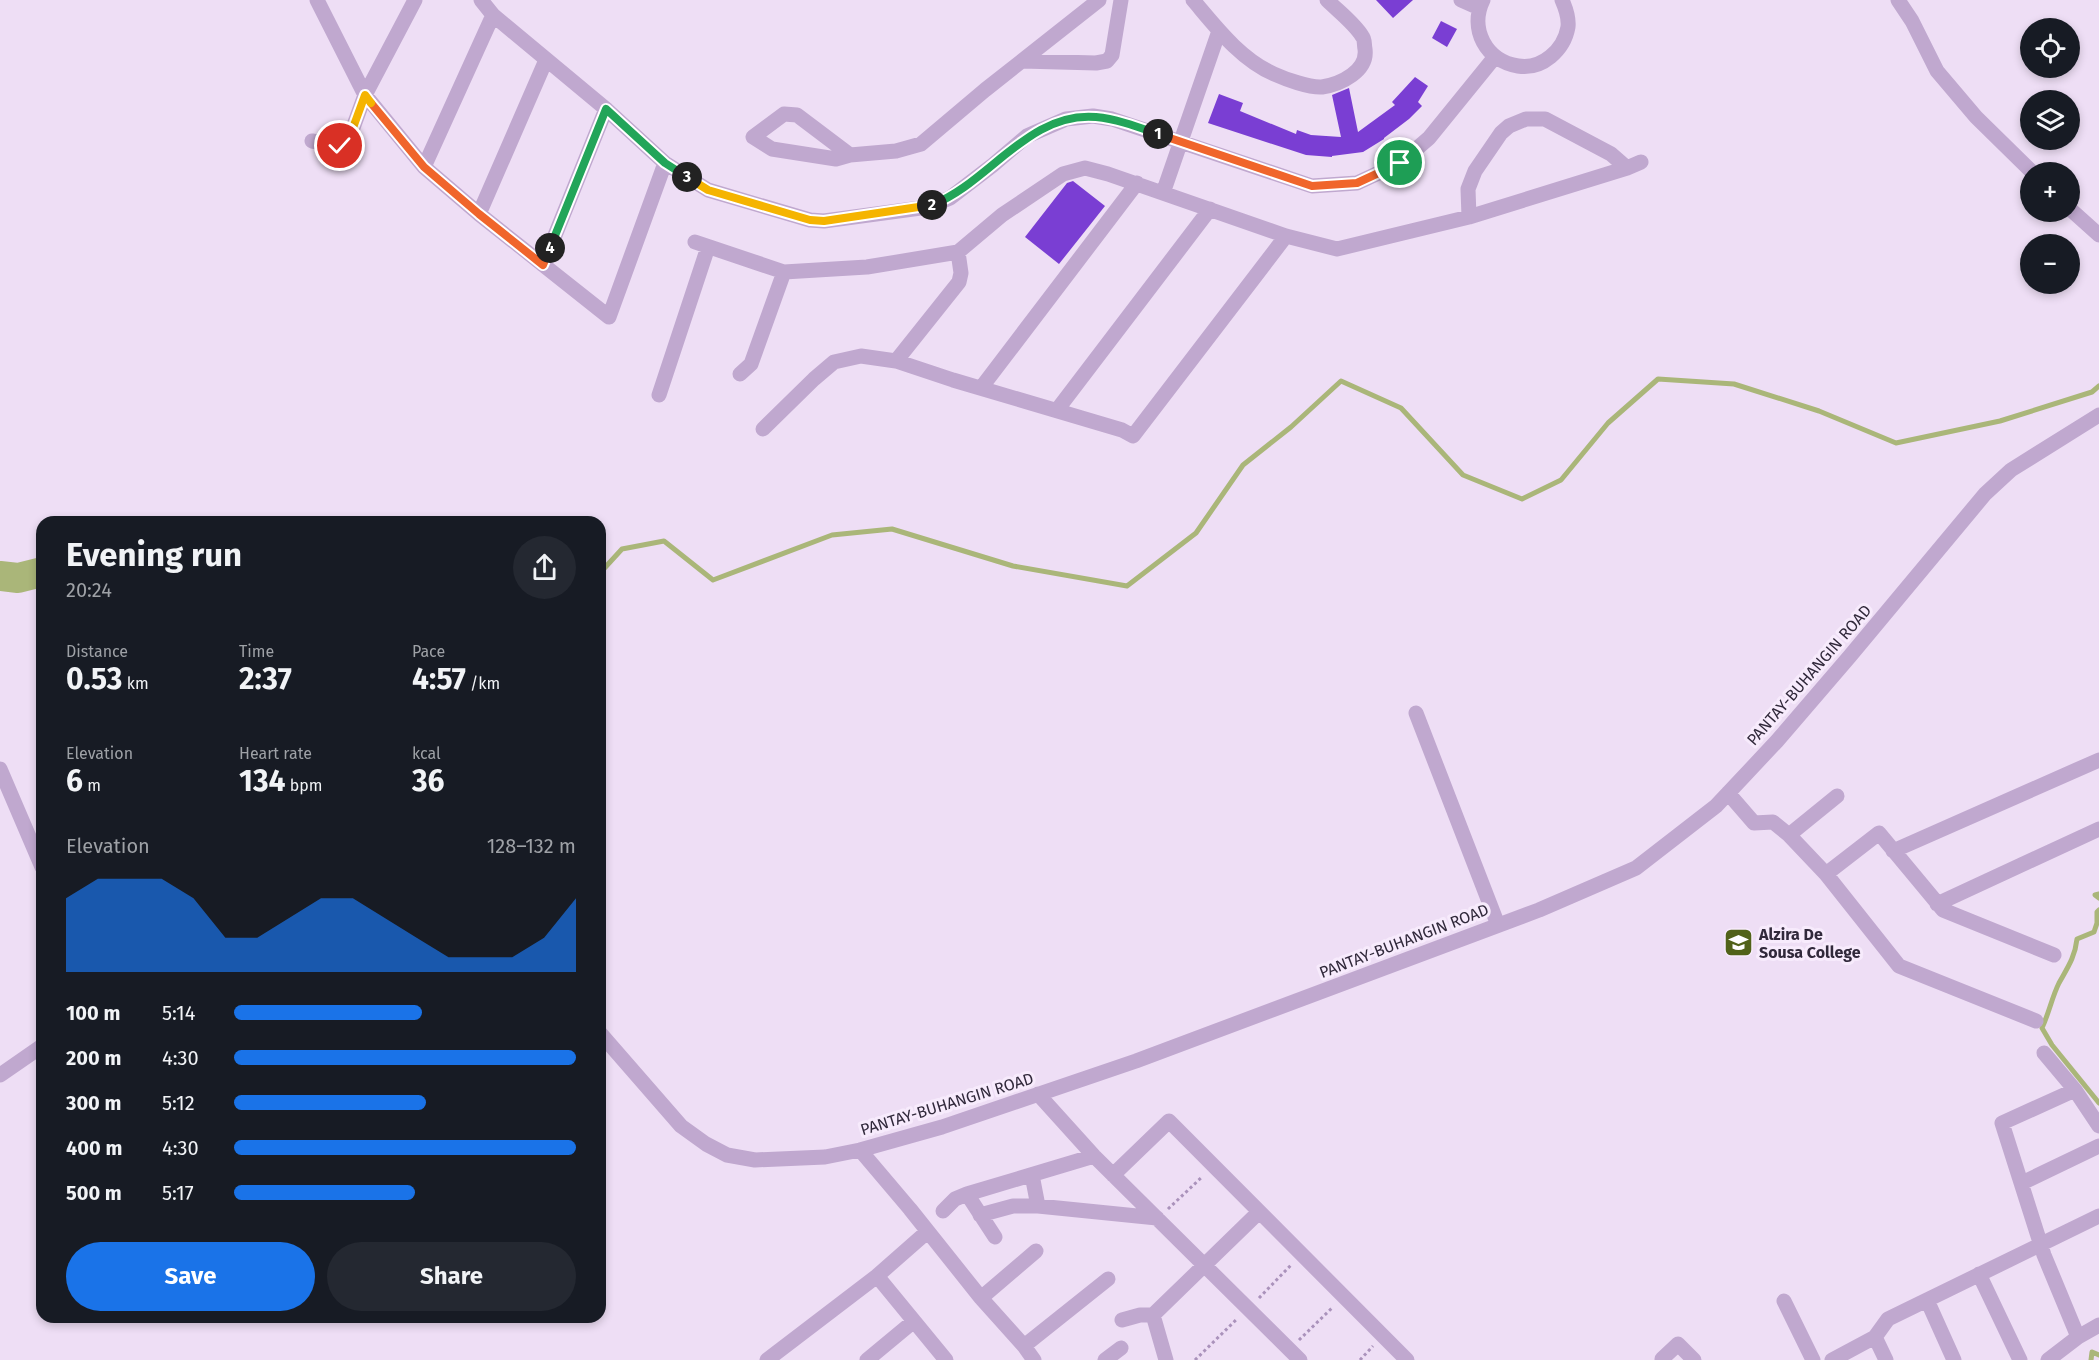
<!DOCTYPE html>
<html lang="en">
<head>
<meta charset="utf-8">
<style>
	body { margin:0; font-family:"Fira Sans",sans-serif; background:#242831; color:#f1f3f6; height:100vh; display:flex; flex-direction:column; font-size:22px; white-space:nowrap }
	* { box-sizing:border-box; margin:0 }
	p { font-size:20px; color:#9ea1a6 }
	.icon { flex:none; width:33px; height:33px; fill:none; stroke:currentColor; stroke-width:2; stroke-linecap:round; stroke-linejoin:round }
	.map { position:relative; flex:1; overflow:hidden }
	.panel { position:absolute; left:36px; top:516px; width:570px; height:807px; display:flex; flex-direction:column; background:#171b24; border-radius:18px; box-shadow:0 3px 9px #0003 }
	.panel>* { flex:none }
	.buttons { position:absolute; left:2020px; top:18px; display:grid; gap:12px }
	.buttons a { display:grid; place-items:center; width:60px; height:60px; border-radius:50%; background:#171b24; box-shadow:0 3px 9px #0003; font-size:30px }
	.pin { position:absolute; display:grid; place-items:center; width:51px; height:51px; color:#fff; margin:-26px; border:3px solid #fff; border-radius:50%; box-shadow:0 2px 6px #0007 }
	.km { position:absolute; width:30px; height:30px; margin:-15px; border-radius:50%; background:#222; color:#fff; font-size:16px; line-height:30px; text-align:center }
	.round { display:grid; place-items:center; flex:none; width:63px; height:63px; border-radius:32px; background:#242831 }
	.overview { display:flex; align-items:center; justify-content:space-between; height:102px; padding:0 30px }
	h1 { font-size:33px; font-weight:700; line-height:45px }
	.stats { display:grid; grid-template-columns:repeat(3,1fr); gap:9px; height:102px; padding:6px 30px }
	.stats div { display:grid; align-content:center }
	.stats b { font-size:30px; font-weight:700 }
	.stats small { font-size:16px; font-weight:400 }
	.stats p { font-size:16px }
	.chart { height:168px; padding:12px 30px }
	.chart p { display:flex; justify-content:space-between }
	.chart svg { width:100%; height:108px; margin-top:6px; fill:#1a73e8; opacity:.7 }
	.button { display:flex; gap:12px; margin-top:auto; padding:12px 30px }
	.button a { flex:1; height:69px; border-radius:36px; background:#1a73e8; color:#fff; font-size:24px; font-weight:700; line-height:69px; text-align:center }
	.button a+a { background:#242831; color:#f1f3f6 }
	ul { padding:0 30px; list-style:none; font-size:20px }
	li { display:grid; grid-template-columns:96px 72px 1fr; align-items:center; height:45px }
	li i { height:15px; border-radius:8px; background:#1a73e8 }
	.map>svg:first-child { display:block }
</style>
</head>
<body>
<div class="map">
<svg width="2099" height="1360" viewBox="0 0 2099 1360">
	<rect width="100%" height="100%" fill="#eedef5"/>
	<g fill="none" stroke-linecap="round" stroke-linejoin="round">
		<path stroke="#aab679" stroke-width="5" d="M600 573 622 549 664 541 713 580 832 535 892 529 1013 566 1127 586 1196 533 1243 465 1291 427 1341 381 1401 408 1463 475 1522 499 1561 480 1608 423 1658 379 1734 384 1819 411 1896 443 2000 421 2092 392 2099 386
			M2099 894 2095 895 2099 898
			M2099 910 2097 912V923L2094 932 2077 939C2075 957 2068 967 2059 983 2052 997 2049 1013 2042 1028L2052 1045 2099 1103
			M2091 1360 2092 1352 2099 1355"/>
		<path stroke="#aab679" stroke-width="30" d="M0 576 18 578 42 572"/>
	</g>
	<path fill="#7a3ed3" d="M1376 0H1413L1393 18Z
		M1441 21 1457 29 1447 47 1432 38Z
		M1415 77 1428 86 1418 102 1422 106 1409 119 1384 138V139L1363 152 1332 156V157L1306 155 1208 123 1219 94 1243 103 1240 111 1296 134 1297 130 1311 135 1341 137 1332 95 1349 88 1358 132 1395 105 1392 102Z
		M1073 181 1105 206 1059 264 1025 237 1067 183Z"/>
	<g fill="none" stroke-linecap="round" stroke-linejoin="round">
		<path stroke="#aa92bb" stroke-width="3" stroke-dasharray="3 3" stroke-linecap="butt" d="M1168 1209 1202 1177
			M1259 1298 1292 1264
			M1299 1340 1333 1307
			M1195 1360 1237 1319
			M1360 1360 1373 1346"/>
		<path stroke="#c0a8cf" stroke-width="15" d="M317 0 365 95 424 167 479 214 609 317 665 163
			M481 0 493 15 606 109 665 163 708 190 810 220 824 221 928 207 950 198 993 165 1027 136 1066 119 1093 116 1112 119 1312 186 1357 183 1400 163 1429 138 1494 58
			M1193 0C1216 27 1240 59 1274 74 1285 79 1310 88 1322 87 1341 84 1368 71 1365 49 1364 44 1365 39 1362 36 1354 23 1338 11 1327 0
			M1461 0 1479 8
			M1483 0C1469 29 1486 61 1518 66 1542 70 1564 50 1568 27 1569 18 1566 9 1562 0
			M1898 0 1912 21 1937 71 1976 117 2032 172
			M1022 61 1096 63 1107 61 1112 55 1121 0
			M312 141 340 146 350 136 365 95 415 0
			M850 155 797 115 784 114 753 137 772 149 836 159 850 155 896 151 921 144 985 90 1099 0
			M424 167 493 15
			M1163 193 1219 31
			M2070 209 2099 235
			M479 214 546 60
			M1469 217 1468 189 1475 171 1501 133 1509 126 1526 119H1545L1611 154 1627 168
			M695 242 784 272 867 267 958 252 1002 215 1063 174 1085 168 1108 174 1286 236 1337 249 1469 217 1627 168 1641 162
			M543 265 606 109
			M896 361 959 282 961 273 958 252
			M740 374 751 364 784 272
			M981 388 1137 183
			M659 395 708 247
			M1057 410 1210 209
			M763 429 814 379 834 362 861 356 896 361 953 380 1122 430 1133 436 1286 236
			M1416 713 1498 925
			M0 769 42 867
			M1728 793 1754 823 1773 822 1789 835 1826 874 1899 966 2036 1021
			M1789 835 1837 796
			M1893 851 2099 760
			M1826 874 1879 833 1943 910 2054 955
			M1937 904 2099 829
			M600 1033 681 1126 706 1144 727 1155 755 1160 825 1157 860 1150 942 1127 1136 1061 1539 910 1636 868 1716 806 1777 741 1850 656 1985 494 2011 470 2099 415
			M2044 1053 2075 1090 2099 1126
			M0 1075 42 1046
			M2075 1090 2002 1123 2044 1255 2078 1337
			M1038 1094 1094 1156 1300 1360
			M860 1150 910 1209 981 1298
			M1032 1175 1038 1206
			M1113 1175 1169 1121 1407 1360
			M2022 1183 2099 1146
			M967 1194 995 1237
			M943 1211 955 1199 967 1194 1094 1156
			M980 1215 1013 1206H1038L1157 1218
			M1036 1251 981 1298 1024 1346 1108 1279
			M1979 1274 2020 1360
			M877 1276 927 1232
			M1927 1300 1954 1360
			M1784 1301 1813 1360
			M1153 1315 1166 1360
			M1122 1320 1140 1315H1153L1259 1212
			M1875 1337 1886 1360
			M1024 1346 1034 1360
			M1662 1359 1678 1344 1694 1360
			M767 1360 877 1276 946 1360
			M867 1360 914 1321
			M1105 1360 1121 1348
			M1832 1360 1875 1337 1888 1319 2099 1216
			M2048 1360 2078 1337 2099 1325"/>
	</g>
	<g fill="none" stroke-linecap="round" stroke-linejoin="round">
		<defs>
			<path id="split-1" d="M1158 134 1312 186 1357 183 1400 163"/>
			<path id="split-2" d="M932 205C989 183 1029 111 1096 117 1117 119 1138 127 1158 134"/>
			<path id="split-3" d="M687 177 708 190 810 220 824 221 932 205"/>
			<path id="split-4" d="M550 248 606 109 665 163 687 177"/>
			<path id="split-5" d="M371 103 424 167 479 214 543 265 550 248"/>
			<path id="split-6" d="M340 146 350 136 365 95 371 103"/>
		</defs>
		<use href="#split-1" stroke="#fff" stroke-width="12"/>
		<use href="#split-2" stroke="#fff" stroke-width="12"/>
		<use href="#split-3" stroke="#fff" stroke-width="12"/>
		<use href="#split-4" stroke="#fff" stroke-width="12"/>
		<use href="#split-5" stroke="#fff" stroke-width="12"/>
		<use href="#split-6" stroke="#fff" stroke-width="12"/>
		<use href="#split-1" stroke="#f0652b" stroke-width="8"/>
		<use href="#split-2" stroke="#22a559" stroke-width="8"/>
		<use href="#split-3" stroke="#f5b400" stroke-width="8"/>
		<use href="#split-4" stroke="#22a559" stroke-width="8"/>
		<use href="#split-5" stroke="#f0652b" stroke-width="8"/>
		<use href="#split-6" stroke="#f5b400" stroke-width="8"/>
	</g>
	<defs>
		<symbol id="university-square" viewBox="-11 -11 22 22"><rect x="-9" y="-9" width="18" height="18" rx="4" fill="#516219" stroke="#f7ebfc"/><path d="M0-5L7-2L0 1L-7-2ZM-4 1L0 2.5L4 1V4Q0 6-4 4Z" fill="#fff"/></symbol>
	</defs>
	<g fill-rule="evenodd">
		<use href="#university-square" x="1722" y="926" width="33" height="33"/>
	</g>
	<g text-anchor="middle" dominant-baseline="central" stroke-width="6" stroke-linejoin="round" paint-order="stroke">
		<g font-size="16" fill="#31293b" stroke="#f7ebfc">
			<text transform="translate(1809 675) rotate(-49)">PANTAY-BUHANGIN ROAD</text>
			<text transform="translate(1404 941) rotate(-21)">PANTAY-BUHANGIN ROAD</text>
			<text transform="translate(947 1104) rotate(-17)">PANTAY-BUHANGIN ROAD</text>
		</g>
		<g font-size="16" font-weight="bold" fill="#31293b" stroke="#f7ebfc" text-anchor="start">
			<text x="1759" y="934">Alzira De<tspan x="1759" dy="18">Sousa College</tspan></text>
		</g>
	</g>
</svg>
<div class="buttons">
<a><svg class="icon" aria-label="locate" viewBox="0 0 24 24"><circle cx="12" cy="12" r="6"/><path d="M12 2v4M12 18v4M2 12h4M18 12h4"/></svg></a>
<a><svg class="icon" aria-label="layers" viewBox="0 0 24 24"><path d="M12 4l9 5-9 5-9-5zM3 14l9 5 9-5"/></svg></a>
<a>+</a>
<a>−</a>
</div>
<div class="pin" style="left:1400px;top:163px;background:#1e9e55"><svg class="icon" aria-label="arrive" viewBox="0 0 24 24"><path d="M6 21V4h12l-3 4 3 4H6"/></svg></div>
<div class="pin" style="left:340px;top:146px;background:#d93025"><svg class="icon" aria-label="check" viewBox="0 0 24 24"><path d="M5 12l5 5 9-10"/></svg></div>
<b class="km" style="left:1158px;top:134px">1</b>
<b class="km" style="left:932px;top:205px">2</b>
<b class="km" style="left:687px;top:177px">3</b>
<b class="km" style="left:550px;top:248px">4</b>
<section class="panel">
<div class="overview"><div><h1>Evening run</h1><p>20:24</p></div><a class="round"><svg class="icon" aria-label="share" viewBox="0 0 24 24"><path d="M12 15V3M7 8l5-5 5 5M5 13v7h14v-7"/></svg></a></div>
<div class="stats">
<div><p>Distance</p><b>0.53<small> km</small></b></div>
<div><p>Time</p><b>2:37</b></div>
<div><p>Pace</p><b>4:57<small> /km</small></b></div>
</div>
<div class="stats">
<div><p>Elevation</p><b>6<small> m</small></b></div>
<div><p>Heart rate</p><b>134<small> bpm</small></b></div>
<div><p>kcal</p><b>36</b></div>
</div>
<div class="chart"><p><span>Elevation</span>128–132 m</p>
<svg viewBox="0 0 160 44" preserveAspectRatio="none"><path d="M0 44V14L10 6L20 6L30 6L40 14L50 30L60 30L70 22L80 14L90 14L100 22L110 30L120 38L130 38L140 38L150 30L160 14V44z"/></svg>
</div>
<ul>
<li><b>100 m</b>5:14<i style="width:55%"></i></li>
<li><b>200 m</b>4:30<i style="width:100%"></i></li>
<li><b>300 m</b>5:12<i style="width:56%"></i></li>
<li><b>400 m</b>4:30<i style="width:100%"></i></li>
<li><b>500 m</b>5:17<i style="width:53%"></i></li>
</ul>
<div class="button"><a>Save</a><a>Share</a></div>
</section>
</div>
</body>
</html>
